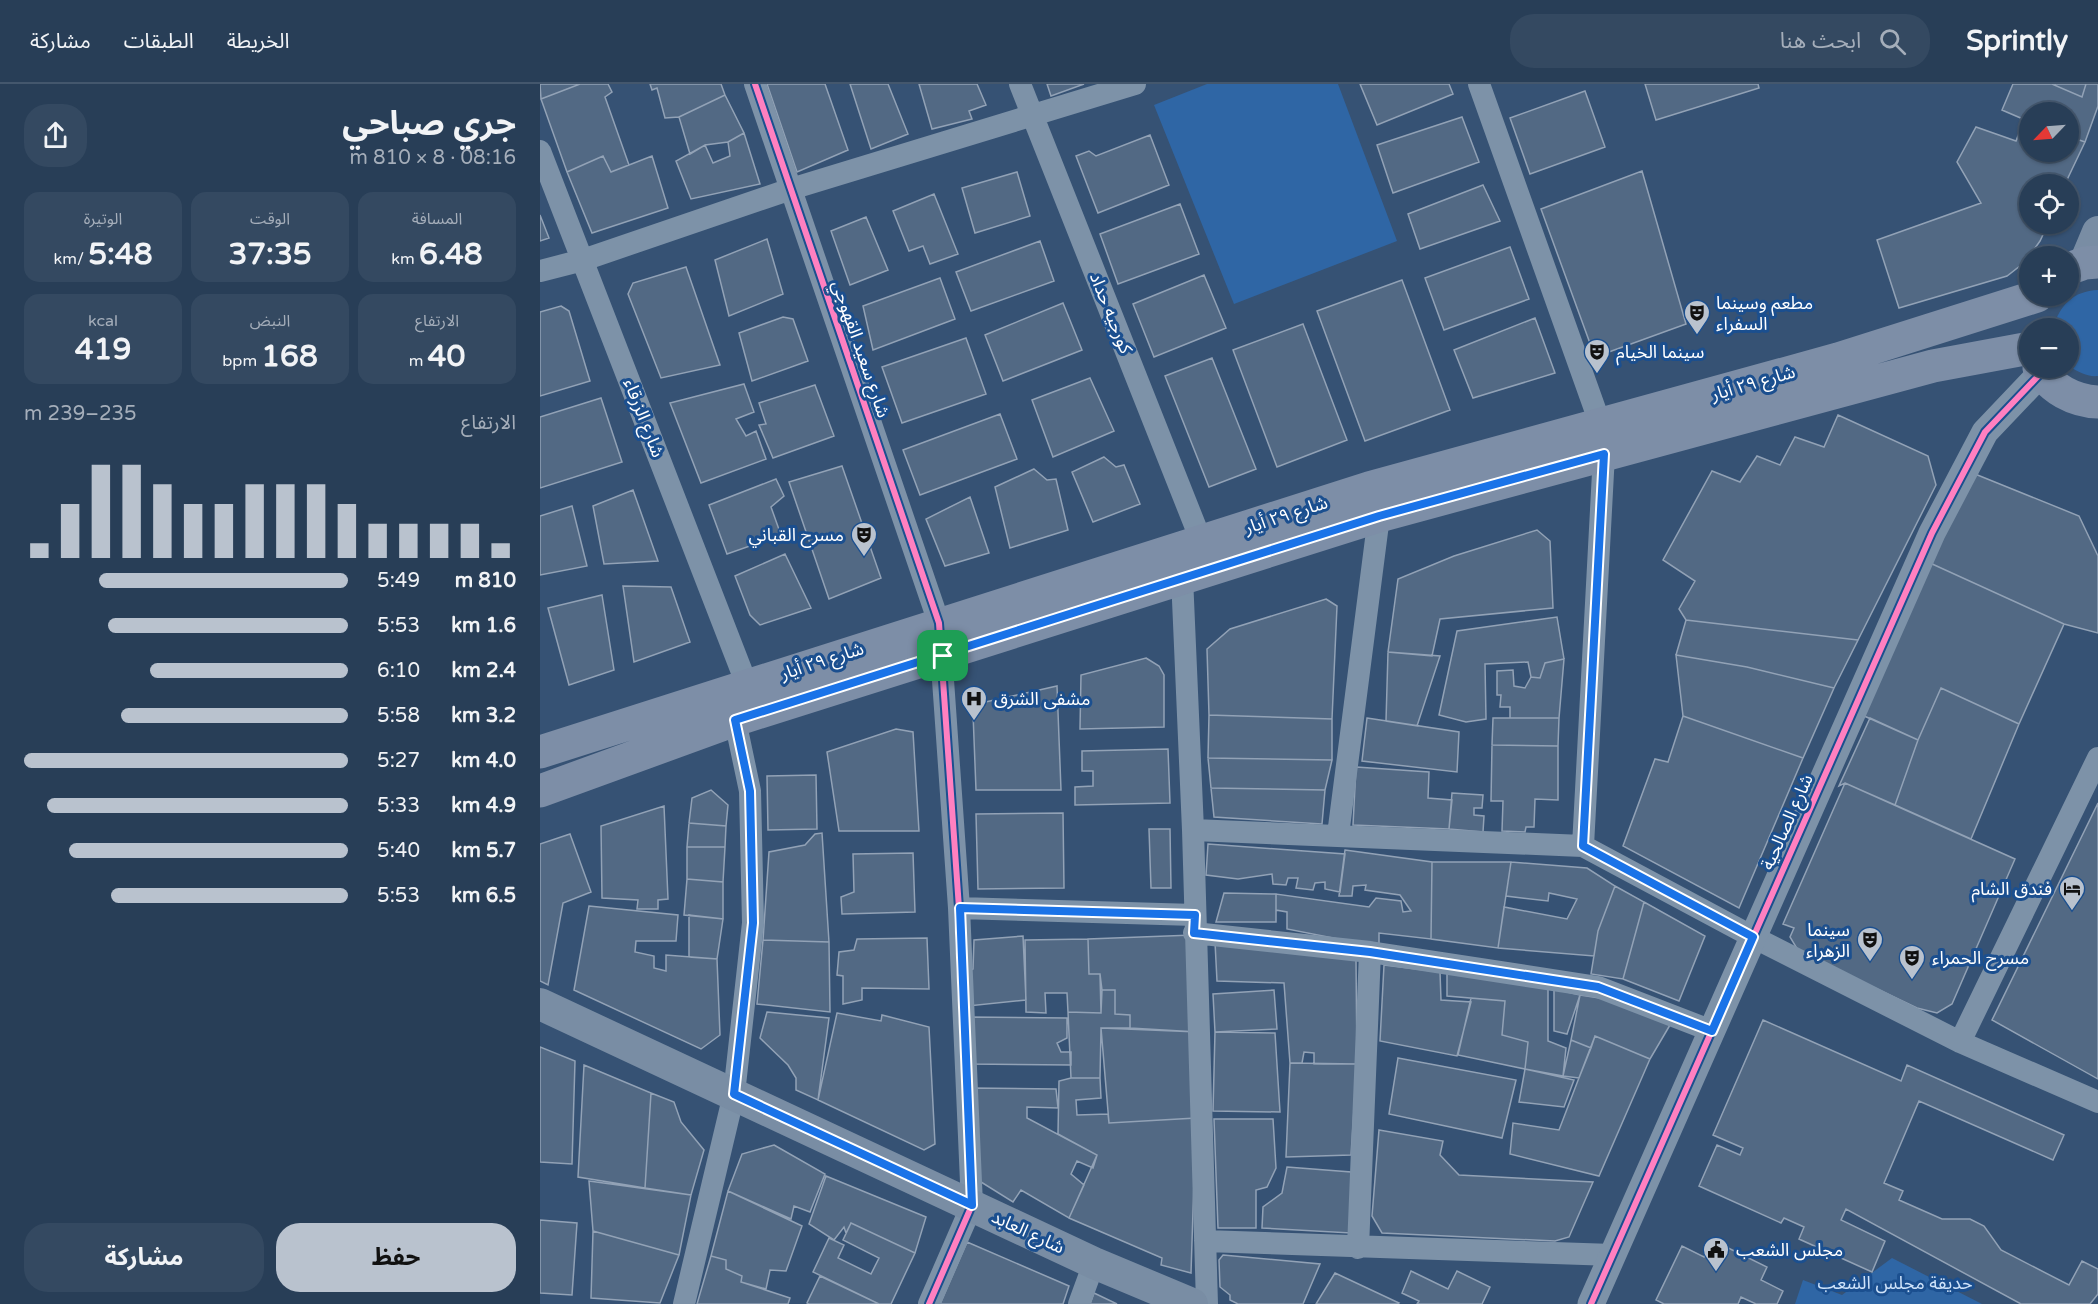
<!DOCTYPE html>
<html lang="ar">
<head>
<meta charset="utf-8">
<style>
	body { margin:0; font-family:"Varela Round","Noto Sans Arabic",sans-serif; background:#344961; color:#f1f3f6; direction:rtl; height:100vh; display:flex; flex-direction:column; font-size:22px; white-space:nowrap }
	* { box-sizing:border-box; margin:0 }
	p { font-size:20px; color:#a5aeba }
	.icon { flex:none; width:33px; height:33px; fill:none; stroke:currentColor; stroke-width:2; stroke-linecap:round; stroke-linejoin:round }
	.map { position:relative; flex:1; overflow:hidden; direction:ltr }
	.panel { display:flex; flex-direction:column; background:#283e57; width:540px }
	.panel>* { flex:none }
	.needle { width:39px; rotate:245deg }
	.controls { position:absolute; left:1479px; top:18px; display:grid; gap:12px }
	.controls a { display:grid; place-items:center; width:60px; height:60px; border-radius:50%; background:#283e57; box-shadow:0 2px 4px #0004,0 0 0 2px #44576d; font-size:30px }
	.pin { position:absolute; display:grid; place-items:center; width:51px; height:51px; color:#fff; margin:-26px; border-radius:12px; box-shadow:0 3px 9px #0006 }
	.round { display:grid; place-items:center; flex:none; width:63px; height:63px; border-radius:24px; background:#344961 }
	.head { display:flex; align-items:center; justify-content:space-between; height:102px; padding:0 24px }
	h1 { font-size:33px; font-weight:700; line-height:45px }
	.stats { display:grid; grid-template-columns:repeat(3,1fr); gap:9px; height:102px; padding:6px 24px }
	.stats div { display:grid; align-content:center; border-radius:15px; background:#344961; text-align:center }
	.stats b { font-size:30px; font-weight:700 }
	.stats small { font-size:16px; font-weight:400 }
	.stats p { font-size:16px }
	.chart { height:168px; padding:12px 24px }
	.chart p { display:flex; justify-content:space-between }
	.chart svg { width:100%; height:108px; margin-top:6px; stroke:#b9c2ce; stroke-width:6 }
	.primary-button { display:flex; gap:12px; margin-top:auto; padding:12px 24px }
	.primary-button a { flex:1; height:69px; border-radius:24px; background:#b9c2ce; color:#111; font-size:24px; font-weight:700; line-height:69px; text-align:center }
	.primary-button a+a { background:#344961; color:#f1f3f6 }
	ul { padding:0 24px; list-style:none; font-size:20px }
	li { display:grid; grid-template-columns:96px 72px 1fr; align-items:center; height:45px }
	li i { height:15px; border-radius:8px; background:#b9c2ce }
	header { display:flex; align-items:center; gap:36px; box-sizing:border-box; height:84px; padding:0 30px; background:#283e57; border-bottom:2px solid #44576d }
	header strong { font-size:28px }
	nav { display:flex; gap:33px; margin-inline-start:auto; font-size:21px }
	.search { width:420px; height:54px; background:#344961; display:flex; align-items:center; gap:15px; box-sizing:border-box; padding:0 21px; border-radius:24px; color:#a5aeba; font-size:22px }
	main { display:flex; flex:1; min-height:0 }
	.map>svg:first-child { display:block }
</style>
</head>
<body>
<header>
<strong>Sprintly</strong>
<div class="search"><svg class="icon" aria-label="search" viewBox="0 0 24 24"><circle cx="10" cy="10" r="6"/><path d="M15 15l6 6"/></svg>ابحث هنا</div>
<nav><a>الخريطة</a><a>الطبقات</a><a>مشاركة</a></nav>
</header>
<main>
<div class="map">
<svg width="1558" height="1220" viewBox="0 0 1558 1220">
	<rect width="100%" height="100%" fill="#365274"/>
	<path fill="#2f66a5" d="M667 0H798L857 157 694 220 614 21Z
		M1558 206V292C1547 293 1538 288 1529 282L1528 244H1513C1520 221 1533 207 1558 206Z
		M1352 1174 1442 1220H1255L1263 1196 1302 1211Z"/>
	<path fill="#526984" stroke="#92a2b6" stroke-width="1.5" d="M0 0H40L1 15Z
		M40 0H68L72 8 65 13 89 81 71 88 63 72 27 88 1 15Z
		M110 0H181L185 11 139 33 125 34 117 4 112 6Z
		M227 0H285L308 66 257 88Z
		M310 0H348L368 50 331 65Z
		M379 0H437L446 21 429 27 432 35 392 45Z
		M507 0H544L511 12Z
		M820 0H909L913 10 837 41Z
		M1105 0H1218L1219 4 1116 36Z
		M1473 0H1558V22L1545 58 1528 52V28H1490V38L1462 26Z
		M1512 0H1546L1542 13Z
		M1045 7 1065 63 990 90 970 34Z
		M185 11 204 49 188 58 165 61 150 70 139 33Z
		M922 33 939 78 853 109 837 61Z
		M1484 36 1490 38V68H1528V52L1545 58 1525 100H1490V140H1508L1500 157 1485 178 1467 192 1359 224 1337 156 1441 119 1417 78 1436 43 1476 57Z
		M204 49 220 100 151 115 136 77 165 61 173 79 190 72 188 58Z
		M610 51 629 101 558 129 536 72 549 67 556 72Z
		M63 72 71 88 112 72 128 124 52 149 27 88Z
		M1102 87 1146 240 1055 273 1001 125Z
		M477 88 490 132 435 149 422 104Z
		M943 101 960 137 880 165 868 130Z
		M394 110 418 170 390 180 383 162 369 167 353 127Z
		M640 120 659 170 578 200 560 150Z
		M0 131 9 154 0 157Z
		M326 133 348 186 310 201 291 147Z
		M227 155 243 210 189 232 175 176Z
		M500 157 514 197 431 227 416 188Z
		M970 163 989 215 904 246 885 194Z
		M146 183 180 281 121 294 88 210 93 199Z
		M664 191 686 244 614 273 593 220Z
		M400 194 415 235 333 266 323 222Z
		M862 196 910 326 825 357 777 227Z
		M523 219 542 266 463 297 445 251Z
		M21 222 29 227 50 297 0 312V228Z
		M243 233 253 235 268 277 212 297 199 249Z
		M995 234 1015 289 933 314 914 266Z
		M763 240 807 356 737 383 693 266Z
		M426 254 446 310 362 339 342 283Z
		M672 274 716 385 669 403 625 292Z
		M550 294 574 347 513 373 492 316Z
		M204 300 214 328 196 335 206 352 216 347 226 375 161 399 130 319Z
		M275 301 294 352 233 374 219 341 226 340 219 319Z
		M61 314 82 378 0 404V333Z
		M460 330 477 375 380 411 363 366Z
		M1298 331 1388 372 1396 401 1318 556 1146 536 1139 525 1155 497 1123 476 1172 387 1200 398 1217 372 1240 381 1255 353 1284 363Z
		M564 373 576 383 584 381 600 420 553 438 532 388Z
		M302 382 341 494 289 515 249 398Z
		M494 385 507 396 516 395 528 446 470 464 455 403Z
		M1435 390 1539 432 1558 472V549L1524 540 1390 479Z
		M236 395 244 412 231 423 241 451 187 470 169 421Z
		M93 406 118 477 64 480 53 422Z
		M430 413 449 469 405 482 386 435Z
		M32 422 47 482 0 491V432Z
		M997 446 1010 457 1013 524 900 535 892 572 848 568 858 495 914 472Z
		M245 470 271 524 220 541 210 531 195 492Z
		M1390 479 1524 540 1479 640 1401 604 1378 656 1322 631Z
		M83 502 131 503 150 558 94 578Z
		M62 511 74 586 29 601 8 524Z
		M786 515 797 522 792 635 669 631 667 565 690 545Z
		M1017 533 1024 575 1005 579 1000 594 991 593 988 578 945 580 946 635 926 638 899 631 917 547Z
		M1146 536 1318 556 1294 604 1207 583 1136 571Z
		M848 568 900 572 877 642 846 637Z
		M1136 571 1207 583 1294 604 1263 674 1143 632Z
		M606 574 619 582 624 591V643L540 645 541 591Z
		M1024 575 1019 634H970V623H960L961 611H957V587L973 586 974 602 985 604 991 593 1000 594 1005 579Z
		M517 602 521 706H436L433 629 441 619Z
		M1401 604 1479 640 1431 755 1355 721 1378 656Z
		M669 631 792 635V676L668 674Z
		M1143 632 1263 674 1199 824 1083 762 1115 675 1128 678Z
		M827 634 919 648 917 688 822 677Z
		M953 634H1019L1018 662 952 661Z
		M1330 634 1378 656 1355 721 1305 699 1299 702Z
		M356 645 373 648 379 747H299L287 668Z
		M952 661 1018 662V716L995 715 994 743H986L985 748 962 747 963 717H951Z
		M628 665 630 719 535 721V703L553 702V687H542V667Z
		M668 674 792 676 785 706 671 704Z
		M816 683 889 688 888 714 912 716 909 745 813 741Z
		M276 691 277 745 228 746 227 692Z
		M1305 699 1475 775 1412 920 1397 929 1377 924 1259 868 1250 853 1254 844 1243 840Z
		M671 704 785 706 782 740 674 733Z
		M171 706 188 721 186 742 149 739 152 714Z
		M912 709 943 711 942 724H934V731L944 732 943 748 909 745Z
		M1558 719V995L1452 936Z
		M124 722 128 815 118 816V825H97L98 816 62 814 61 742Z
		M523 729 524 804 438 805 436 730Z
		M149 739 186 742 185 763H147Z
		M609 745H630L631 804H611Z
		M282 749 289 858 223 856 229 768 265 761 275 750Z
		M30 750 51 808 23 819 8 901 0 897V760Z
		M668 760 805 770 800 808 785 805V798L775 799 773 806 756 804 758 794H748L746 801 733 800 732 790 698 795 666 791Z
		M147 763H185L183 798 147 795Z
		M805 766 892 778 891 855 839 849V863L747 845V828L736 826V810L829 823 836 814 861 817 863 828 871 827 860 811 825 806 826 801 813 802 812 812H799Z
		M373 769 375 828 302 830 301 813 314 808 313 770Z
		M892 778H971L958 864 891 855Z
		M971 778 1047 784 1075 802 1058 847 1054 872 958 864 964 823 1027 835 1037 815 1009 809 1008 817 966 812Z
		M147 795 183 798V835L144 831Z
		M1075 802 1104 818 1083 895 1051 890 1058 847Z
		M684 809 736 810V838H676Z
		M1104 818 1165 852 1139 917 1083 895Z
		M49 822 138 831 136 857H96L95 868 114 872V884L126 887V871L177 875 180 951 161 965 34 906Z
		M149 831 183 835 177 875 149 873Z
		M653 851 658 948 590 944V931L575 930V906H562L560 890H549L548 855Z
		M483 852 486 916 428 922 426 888 433 885 434 856Z
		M387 854 389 905 322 904V916L303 920V892L297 891 299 868 314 866 317 855Z
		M548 855 549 890H560L561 929 528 928 527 909H505L506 929 486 928 485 856Z
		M223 856 289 858 290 928 217 920Z
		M675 858 816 876 817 980H774V969L764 968 762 979H750L744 899 677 897Z
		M844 881 900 888 901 916 931 918 917 972 840 957Z
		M907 887 1008 904V957L1026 964 1023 992 985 985 988 958 962 951 965 917 907 912Z
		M1014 905 1040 911 1027 950 1014 947Z
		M562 906H575V930L590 931V944H561L560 994H531L528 928 561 929Z
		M734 906 737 945 675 948 673 910Z
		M1040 911 1066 915 1130 941 1110 975 1055 952 1051 964 1031 956Z
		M931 914 965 917 962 951 988 958 985 985 918 971Z
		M227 928 289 934 278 1016 256 1006V994L248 981 220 954Z
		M297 929 341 937 342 931 389 943 395 1060 384 1066 278 1016Z
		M429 933 527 934V954L517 959 521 968H531V981L429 980Z
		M1223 936 1361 997 1367 981 1524 1051 1513 1076 1379 1017 1344 1099 1363 1107 1359 1116 1402 1135H1430L1444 1142 1461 1166 1529 1201 1542 1177 1558 1185V1210L1550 1220H1481L1306 1125 1301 1136 1345 1157 1332 1188 1259 1155 1264 1143 1244 1134 1241 1139 1159 1102 1177 1061 1200 1071 1203 1064 1173 1051Z
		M561 944 658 948 656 1034 569 1039Z
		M675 948 735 949 740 1028 673 1027Z
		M1055 952 1110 975 1059 1092 970 1070 973 1039 1019 1046Z
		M1031 956 1051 964 1039 994 1023 992Z
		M0 963 35 977 32 1080 0 1078Z
		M858 974 976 996 962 1054 849 1030Z
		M750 979 817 980 811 1071 746 1073Z
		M44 981 111 1009 105 1104 38 1093Z
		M985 985 1034 996 1024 1023 979 1018Z
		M531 994H560L561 1014 536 1016 537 1031 568 1030 569 1039 656 1034 651 1189 621 1181 622 1174 529 1134 557 1071 518 1050 519 997Z
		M431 1004 516 1005 518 1024 487 1023V1034L557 1071 553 1084 537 1077 531 1090 544 1101 529 1134 481 1106 473 1118 433 1093Z
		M111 1009 134 1018 141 1038 164 1066 151 1111 105 1104Z
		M674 1035H733L736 1084 727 1103 716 1106V1144H678Z
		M839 1046 903 1057 900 1071 919 1091 1053 1098 1029 1153 1015 1157 842 1149 832 1132Z
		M234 1061 285 1090 270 1128 254 1122 251 1135 188 1107 202 1070Z
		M747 1083 811 1088V1149L722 1144 723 1123 742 1109Z
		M286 1092 386 1133 375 1169 311 1139 306 1149 304 1143 294 1156 269 1140Z
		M49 1097 151 1111 139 1171 53 1147Z
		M188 1107 262 1142 246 1187 230 1186 226 1205 201 1198 202 1192 186 1185V1176L171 1172Z
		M0 1136 37 1139 32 1211 0 1209Z
		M311 1139 375 1169 351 1220H339L273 1188 289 1154 304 1161 298 1174 331 1190 339 1174 303 1156Z
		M53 1147 139 1171 120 1219 51 1214Z
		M1172 1156 1227 1183 1221 1196 1243 1207 1237 1220H1216L1201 1213 1198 1220H1124L1116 1216 1142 1162 1164 1173Z
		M427 1158 529 1202 523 1220H400Z
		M683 1171 780 1180 763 1220H698L690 1216V1211L680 1203 679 1176Z
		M171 1172 186 1176V1185L202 1192 201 1198 250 1214 248 1220H157Z
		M871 1187 908 1205 917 1187 950 1203 942 1220H877L879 1217 862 1209Z
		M795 1189 859 1219 858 1220H776Z
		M280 1192 339 1220H269L267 1219Z
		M554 1209 577 1220H550Z"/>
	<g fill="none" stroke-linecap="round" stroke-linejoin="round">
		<path stroke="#7d92a8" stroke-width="22" d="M215 0 399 539 419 824 432 1121 389 1220
			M480 0 662 459
			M939 0 1061 342
			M0 67 207 601
			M0 187 43 176 251 105 595 0
			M642 493 653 746 667 1220
			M653 746 1043 762 1213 853 1420 958 1558 1018
			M798 751 839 432
			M1043 762 1064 370
			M419 824 655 831
			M654 849 830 868 1058 903 1172 947
			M1420 958 1558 674
			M665 1157 1073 1171
			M818 1164 830 868
			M144 1220 194 1010 213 839 210 707 195 636
			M539 1220 554 1179"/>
		<path stroke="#7d92a8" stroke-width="27" d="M1051 1220 1392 449 1445 348 1502 288"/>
		<path stroke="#798da4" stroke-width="32" d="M1545 179 1558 148
			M0 920 554 1179 652 1220"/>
		<path stroke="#7d8ea7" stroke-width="33" d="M1528 185 1545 179 1558 178
			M1499 284C1511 305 1534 317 1558 318
			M0 668 829 404 1298 275 1497 212
			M0 707 195 636 839 432 1393 282 1490 264"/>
		<defs>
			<path id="cycleway" d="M215 0 399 539 419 824 432 1121 389 1220
				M1051 1220 1392 449 1445 348 1502 288"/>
		</defs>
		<use href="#cycleway" stroke="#1b4f8f" stroke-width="10"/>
		<use href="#cycleway" stroke="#ff80c0" stroke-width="6"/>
	</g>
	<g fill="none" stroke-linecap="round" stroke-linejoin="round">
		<defs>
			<path id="route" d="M1064 370 1043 762 1213 853 1172 947 1058 903 830 868 654 849 655 831 420 824 432 1121 194 1010 213 839 210 707 195 636 839 432Z"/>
		</defs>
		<use href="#route" stroke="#fff" stroke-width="12"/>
		<use href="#route" stroke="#1a73e8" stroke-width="8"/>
	</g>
	<defs>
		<symbol id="theatre-pin" viewBox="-11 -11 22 30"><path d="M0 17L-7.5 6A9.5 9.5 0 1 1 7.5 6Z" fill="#b9c2ce" stroke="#1b4f8f"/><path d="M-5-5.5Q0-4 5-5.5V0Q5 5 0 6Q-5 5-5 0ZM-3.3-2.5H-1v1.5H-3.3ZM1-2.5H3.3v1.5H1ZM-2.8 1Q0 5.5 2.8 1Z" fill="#111"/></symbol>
		<symbol id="hospital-pin" viewBox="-11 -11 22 30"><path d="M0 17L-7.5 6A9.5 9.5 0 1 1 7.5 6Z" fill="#b9c2ce" stroke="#1b4f8f"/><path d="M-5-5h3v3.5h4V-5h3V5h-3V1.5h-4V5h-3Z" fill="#111"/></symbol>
		<symbol id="hotel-pin" viewBox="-11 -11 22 30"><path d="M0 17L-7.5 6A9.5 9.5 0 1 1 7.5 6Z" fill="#b9c2ce" stroke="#1b4f8f"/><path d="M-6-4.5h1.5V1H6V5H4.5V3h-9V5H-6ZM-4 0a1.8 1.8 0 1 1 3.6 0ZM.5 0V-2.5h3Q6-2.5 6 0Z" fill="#111"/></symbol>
		<symbol id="civic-pin" viewBox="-11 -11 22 30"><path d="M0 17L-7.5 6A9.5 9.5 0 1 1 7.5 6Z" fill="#b9c2ce" stroke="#1b4f8f"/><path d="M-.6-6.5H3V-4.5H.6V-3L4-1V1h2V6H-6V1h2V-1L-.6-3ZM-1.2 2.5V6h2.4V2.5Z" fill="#111"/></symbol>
	</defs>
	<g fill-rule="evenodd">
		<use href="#theatre-pin" x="1142" y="214" width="30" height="40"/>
		<use href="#theatre-pin" x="1042" y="253" width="30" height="40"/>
		<use href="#theatre-pin" x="309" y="436" width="30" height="40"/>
		<use href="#hospital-pin" x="419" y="600" width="30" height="40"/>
		<use href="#hotel-pin" x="1517" y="790" width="30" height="40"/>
		<use href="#theatre-pin" x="1315" y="841" width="30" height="40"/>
		<use href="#theatre-pin" x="1357" y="859" width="30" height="40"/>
		<use href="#civic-pin" x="1161" y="1151" width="30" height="40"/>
	</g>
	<g text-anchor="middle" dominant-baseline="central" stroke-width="6" stroke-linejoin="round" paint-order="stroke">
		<g font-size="18" fill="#fff" stroke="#1b4f8f" text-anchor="start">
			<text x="1176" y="219">مطعم وسينما<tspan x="1176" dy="21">السفراء</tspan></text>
			<text x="1076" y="268">سينما الخيام</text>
			<text x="304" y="451" text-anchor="end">مسرح القباني</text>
			<text x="454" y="615">مشفى الشرق</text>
			<text x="1512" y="805" text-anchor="end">فندق الشام</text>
			<text x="1310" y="846" text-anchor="end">سينما<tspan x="1310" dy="21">الزهراء</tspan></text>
			<text x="1392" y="874">مسرح الحمراء</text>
			<text x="1196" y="1166">مجلس الشعب</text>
		</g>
		<g font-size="18" fill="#fff" stroke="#1b4f8f">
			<text transform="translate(571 229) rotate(68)">كورجيه حداد</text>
			<text transform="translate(321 265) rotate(71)">شارع سعيد القهوجي</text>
			<text transform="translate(1213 299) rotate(-16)">شارع ٢٩ أيار</text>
			<text transform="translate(104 334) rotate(69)">شارع الزرقاء</text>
			<text transform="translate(746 431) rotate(-18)">شارع ٢٩ أيار</text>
			<text transform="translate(282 577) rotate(-18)">شارع ٢٩ أيار</text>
			<text transform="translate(1247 738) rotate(-66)">شارع الصالحية</text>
			<text transform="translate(488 1148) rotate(25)">شارع العابد</text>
		</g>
		<g font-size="18" fill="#cfe3fa" stroke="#1b4f8f">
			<text x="1355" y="1199">حديقة مجلس الشعب</text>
		</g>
	</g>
</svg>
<div class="controls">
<a><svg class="needle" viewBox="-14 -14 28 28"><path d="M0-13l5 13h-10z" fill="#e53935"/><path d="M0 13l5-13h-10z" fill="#a5aeba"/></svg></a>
<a><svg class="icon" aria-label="locate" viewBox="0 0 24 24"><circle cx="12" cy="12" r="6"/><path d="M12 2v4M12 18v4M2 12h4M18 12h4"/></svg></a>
<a>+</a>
<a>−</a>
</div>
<div class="pin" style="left:403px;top:572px;background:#1e9e55"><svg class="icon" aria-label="arrive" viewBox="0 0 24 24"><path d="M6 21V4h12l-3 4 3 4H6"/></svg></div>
</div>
<section class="panel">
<div class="head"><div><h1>جري صباحي</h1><p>08:16 · 8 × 810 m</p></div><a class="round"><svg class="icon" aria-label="share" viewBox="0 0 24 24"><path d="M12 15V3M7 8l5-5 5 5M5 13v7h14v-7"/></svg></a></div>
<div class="stats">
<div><p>المسافة</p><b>6.48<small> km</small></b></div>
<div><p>الوقت</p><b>37:35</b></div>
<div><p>الوتيرة</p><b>5:48<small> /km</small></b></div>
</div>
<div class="stats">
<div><p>الارتفاع</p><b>40<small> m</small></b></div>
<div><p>النبض</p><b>168<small> bpm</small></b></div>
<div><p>kcal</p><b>419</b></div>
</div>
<div class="chart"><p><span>الارتفاع</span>235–239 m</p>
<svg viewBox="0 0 160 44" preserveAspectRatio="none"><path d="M5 44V38M15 44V22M25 44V6M35 44V6M45 44V14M55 44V22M65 44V22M75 44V14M85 44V14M95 44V14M105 44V22M115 44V30M125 44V30M135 44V30M145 44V30M155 44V38"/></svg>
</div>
<ul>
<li><b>810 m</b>5:49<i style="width:77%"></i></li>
<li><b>1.6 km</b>5:53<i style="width:74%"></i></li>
<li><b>2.4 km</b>6:10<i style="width:61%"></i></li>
<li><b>3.2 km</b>5:58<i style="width:70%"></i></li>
<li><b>4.0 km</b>5:27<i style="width:100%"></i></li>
<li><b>4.9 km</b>5:33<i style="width:93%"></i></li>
<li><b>5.7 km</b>5:40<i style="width:86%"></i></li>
<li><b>6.5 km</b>5:53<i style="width:73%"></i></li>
</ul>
<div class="primary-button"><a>حفظ</a><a>مشاركة</a></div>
</section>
</main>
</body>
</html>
